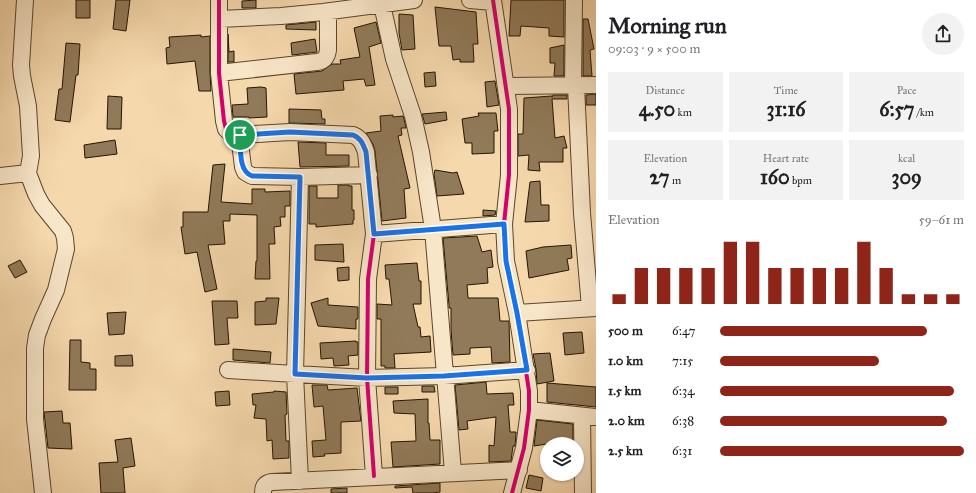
<!DOCTYPE html>
<html lang="en">
<head>
<meta charset="utf-8">
<style>
	body { margin:0; font-family:"IM FELL Great Primer",serif; background:#f2f2f2; color:#202124; height:100vh; display:flex; flex-direction:column; font-size:15px; white-space:nowrap }
	* { box-sizing:border-box; margin:0 }
	p { font-size:13px; color:#757577 }
	.icon { flex:none; width:22px; height:22px; fill:none; stroke:currentColor; stroke-width:2; stroke-linecap:round; stroke-linejoin:round }
	.map { position:relative; flex:1; overflow:hidden }
	.drawer { display:flex; flex-direction:column; background:#fff; width:380px }
	.drawer>* { flex:none }
	.buttons { position:absolute; left:540px; top:437px; display:grid; gap:8px }
	.buttons a { display:grid; place-items:center; width:44px; height:44px; border-radius:50%; background:#fff; box-shadow:0 1px 3px #0004; font-size:20px }
	.pin { position:absolute; display:grid; place-items:center; width:34px; height:34px; color:#fff; margin:-17px; border:2px solid #fff; border-radius:50%; box-shadow:0 1px 4px #0007 }
	.round { display:grid; place-items:center; flex:none; width:42px; height:42px; border-radius:21px; background:#f2f2f2 }
	.summary { display:flex; align-items:center; justify-content:space-between; height:68px; padding:0 12px }
	h1 { font-size:22px; font-weight:700; line-height:30px }
	.stats { display:grid; grid-template-columns:repeat(3,1fr); gap:6px; height:68px; padding:4px 12px }
	.stats div { display:grid; align-content:center; border-radius:0px; background:#f2f2f2; text-align:center }
	.stats b { font-size:20px; font-weight:700 }
	.stats small { font-size:11px; font-weight:400 }
	.stats p { font-size:11px }
	.chart { height:112px; padding:8px 12px }
	.chart p { display:flex; justify-content:space-between }
	.chart svg { width:100%; height:72px; margin-top:4px; stroke:#8f2418; stroke-width:6 }
	ul { padding:0 12px; list-style:none; font-size:13px }
	li { display:grid; grid-template-columns:64px 48px 1fr; align-items:center; height:30px }
	li i { height:10px; border-radius:5px; background:#8f2418 }
	main { display:flex; flex:1; min-height:0 }
	.map>svg:first-child { display:block }
</style>
</head>
<body>
<main>
<div class="map">
<svg width="596" height="493" viewBox="0 0 596 493">
	<rect width="100%" height="100%" fill="#f5d8ac"/>
	<filter id="stains"><feTurbulence type="fractalNoise" baseFrequency=".005" numOctaves="4"/><feColorMatrix values="0 0 0 0 .2 0 0 0 0 .09 0 0 0 0 .02 0 0 0 .5 -.17"/></filter>
	<radialGradient id="worn" r=".72"><stop offset=".6" stop-color="#630" stop-opacity="0"/><stop offset="1" stop-color="#630" stop-opacity=".3"/></radialGradient>
	<path fill="#917a59" stroke="#251500" d="M76 0H90V18H76Z
		M116 0H130L126 31 113 29Z
		M256 0V8H242V1Z
		M511 0H564V37L549 36V28L521 26 520 36H509Z
		M435 7 476 12 478 44H473L474 62H460V59L453 60 451 46H439Z
		M399 14 413 15 415 49 402 50 399 33Z
		M583 19H588L594 49 590 50 592 76H583Z
		M316 22V30L286 29V25Z
		M376 22 381 43 369 47 375 85 366 86 364 79 343 81 344 90 296 94 294 74 322 71 332 64H341L340 60 360 57 354 28Z
		M228 34 229 52 234 51V62H228Z
		M201 35V37L210 36V73L211 91H199L195 61 167 64 166 48 170 47 169 37Z
		M315 39 317 52 292 55 291 43Z
		M66 43 80 44 78 75H76L70 122 55 120 59 89H62Z
		M564 45V76H554L555 63H550V48Z
		M435 72 436 86 425 87 424 73Z
		M495 81 499 105 487 107 485 82Z
		M261 87 266 88 267 117 249 118V117H233L232 105 248 104 247 88Z
		M596 94V105H586V95Z
		M553 95H567V99H552L555 138 564 136 567 148H563V162H539L540 171 528 170 529 155 518 156V134H523L524 98 552 96V97Z
		M108 96 122 97 121 129H107Z
		M289 109 321 110 322 119H325V124L289 123Z
		M446 112 447 120 425 124 422 114Z
		M478 113H496L498 131H494V153L472 154V143H465L462 119 479 116Z
		M393 115V117L403 116 404 119 406 128H401L402 135 398 136 410 188 404 189 406 218 382 221 375 151 373 144 366 133 381 131 380 116Z
		M115 140 117 154 85 158 84 145Z
		M298 142 326 143V155H349V166L300 167Z
		M225 164 221 202 252 204V189H265V192L290 191V206H285V217H280L281 226 274 227 275 244H269L270 279H255L256 261H257V215L230 214V221H223L225 244 208 245 217 289 205 292 197 252 185 254 181 227H183V212H208L213 165Z
		M435 170 453 173 457 172 464 194 437 196 434 174Z
		M540 181 541 205H549V221L525 222 530 182Z
		M338 185H349V186H352V210H354V220H353V224L316 227V224H309V186H317V198H338Z
		M483 210 496 211 495 215 483 216Z
		M477 236 482 252 491 250 493 267 487 268 488 283 467 285 468 298H498L500 321H509L510 362 492 363 491 347 470 348V354L453 355 451 330V308H449V305L443 238Z
		M343 244 344 262 315 260V245Z
		M571 245 572 258 567 259 569 270 529 278 526 251 543 247Z
		M20 260 27 272 15 278 8 266Z
		M417 263 419 281H421V304H413L418 327H420L421 337 430 336 431 352 394 354 395 368H385V366H381V319H377V304L392 305 389 279H386L385 265Z
		M349 267V280L338 281 337 268Z
		M266 298H279L276 324 255 325V302L266 301Z
		M328 298V305L358 307V319H356V329L318 326 311 303Z
		M212 301H237L238 318H227L229 344 215 345Z
		M126 312 124 334 109 335 107 313Z
		M582 332 584 353 565 355 563 333Z
		M70 340H81V362L90 363V369H96V390H69Z
		M356 341V342H358V355L348 356 349 365 334 366 333 358 321 359 320 343Z
		M233 349 271 352 270 363 233 360Z
		M550 353 554 381 537 384 536 369 533 354Z
		M132 355 133 366H115V356Z
		M486 382 487 394 513 393 514 405H508L510 432H516V434L515 446H513L511 461 489 462V445L494 446 496 417 467 421 468 429 459 430 455 385Z
		M547 383 596 387V407L547 402Z
		M312 385H327L328 390 357 388 361 421 341 422V453L324 454 325 456 313 457 312 441 326 440 323 406 314 407Z
		M422 386H434L435 392H422Z
		M385 387H398V394H385Z
		M229 391 230 405 216 406 215 392Z
		M274 391 286 392 287 414 285 415 286 441H289V458L273 459 272 440 267 441 266 419 254 418 256 405H253L252 394 274 392Z
		M428 399V423H429L430 440H440V464L393 467 391 442 416 441 415 414 394 413 393 401Z
		M62 411 63 423H70L72 449 48 448 44 412Z
		M537 420 573 424V444H547L534 446Z
		M131 438 135 466 123 468 125 493H101L99 463 118 462 115 440Z
		M529 475 543 478 541 491 526 488Z
		M440 483V492L432 493H413L412 487 395 488V486Z
		M347 488V493H331V489Z"/>
	<g fill="none" stroke-linecap="round" stroke-linejoin="round">
		<defs>
			<path id="street" d="M219 0V73L224 121 226 129 230 133 239 135 290 132 353 135C361 138 363 144 366 152L374 234 368 279 367 378 374 476
				M381 0 394 59 413 116 421 152 433 229 453 472
				M470 0 493 2
				M493 0 509 109V175L504 224 506 261 517 313 529 391V410L524 448 512 493
				M220 19 281 16 323 12 414 0
				M219 73 317 62C324 61 327 58 328 50V12
				M506 86 596 85
				M573 86 574 0
				M576 86 582 213 590 308
				M239 135 243 167 245 172 252 176 300 177 369 175
				M28 173 36 194 42 205 63 231 65 238 66 249 56 290 43 319 37 335 35 348V419L43 493
				M0 176 28 173 31 156 28 106 22 76 21 65 25 0
				M374 234 504 224
				M517 313 596 308
				M228 370 295 374 300 177
				M529 410 596 417
				M582 416 583 493
				M300 481 295 374 367 378 444 376 527 370
				M263 493C263 486 266 483 272 482L519 470"/>
		</defs>
		<use href="#street" stroke="#59462b" stroke-width="18"/>
		<use href="#street" stroke="#f8e6c9" stroke-width="16"/>
		<defs>
			<path id="cycleway" d="M219 0V73L224 121 226 129 230 133 239 135 290 132 353 135C361 138 363 144 366 152L374 234 368 279 367 378 374 476
				M493 0 509 109V175L504 224 506 261 517 313 529 391V410L524 448 512 493"/>
		</defs>
		<use href="#cycleway" stroke="#f8e6c9" stroke-width="6"/>
		<use href="#cycleway" stroke="#d6006c" stroke-width="4"/>
	</g>
	<g fill="none" stroke-linecap="round" stroke-linejoin="round">
		<defs>
			<path id="route" d="M290 132 353 135C361 138 363 144 366 152L374 234 504 224 506 261 517 313 527 370 444 376 367 378 295 374 300 177 252 176C238 171 241 148 240 135Z"/>
		</defs>
		<use href="#route" stroke="#fff" stroke-width="8"/>
		<use href="#route" stroke="#1a73e8" stroke-width="5"/>
	</g>
	<rect width="100%" height="100%" filter="url(#stains)"/>
	<rect width="100%" height="100%" fill="url(#worn)"/>
</svg>
<div class="buttons">
<a><svg class="icon" aria-label="layers" viewBox="0 0 24 24"><path d="M12 4l9 5-9 5-9-5zM3 14l9 5 9-5"/></svg></a>
</div>
<div class="pin" style="left:240px;top:135px;background:#1e9e55"><svg class="icon" aria-label="arrive" viewBox="0 0 24 24"><path d="M6 21V4h12l-3 4 3 4H6"/></svg></div>
</div>
<section class="drawer">
<div class="summary"><div><h1>Morning run</h1><p>09:03 · 9 × 500 m</p></div><a class="round"><svg class="icon" aria-label="share" viewBox="0 0 24 24"><path d="M12 15V3M7 8l5-5 5 5M5 13v7h14v-7"/></svg></a></div>
<div class="stats">
<div><p>Distance</p><b>4.50<small> km</small></b></div>
<div><p>Time</p><b>31:16</b></div>
<div><p>Pace</p><b>6:57<small> /km</small></b></div>
</div>
<div class="stats">
<div><p>Elevation</p><b>27<small> m</small></b></div>
<div><p>Heart rate</p><b>160<small> bpm</small></b></div>
<div><p>kcal</p><b>309</b></div>
</div>
<div class="chart"><p><span>Elevation</span>59–61 m</p>
<svg viewBox="0 0 160 44" preserveAspectRatio="none"><path d="M5 44V38M15 44V22M25 44V22M35 44V22M45 44V22M55 44V6M65 44V6M75 44V22M85 44V22M95 44V22M105 44V22M115 44V6M125 44V22M135 44V38M145 44V38M155 44V38"/></svg>
</div>
<ul>
<li><b>500 m</b>6:47<i style="width:85%"></i></li>
<li><b>1.0 km</b>7:15<i style="width:65%"></i></li>
<li><b>1.5 km</b>6:34<i style="width:96%"></i></li>
<li><b>2.0 km</b>6:38<i style="width:93%"></i></li>
<li><b>2.5 km</b>6:31<i style="width:100%"></i></li>
</ul>
</section>
</main>
</body>
</html>
